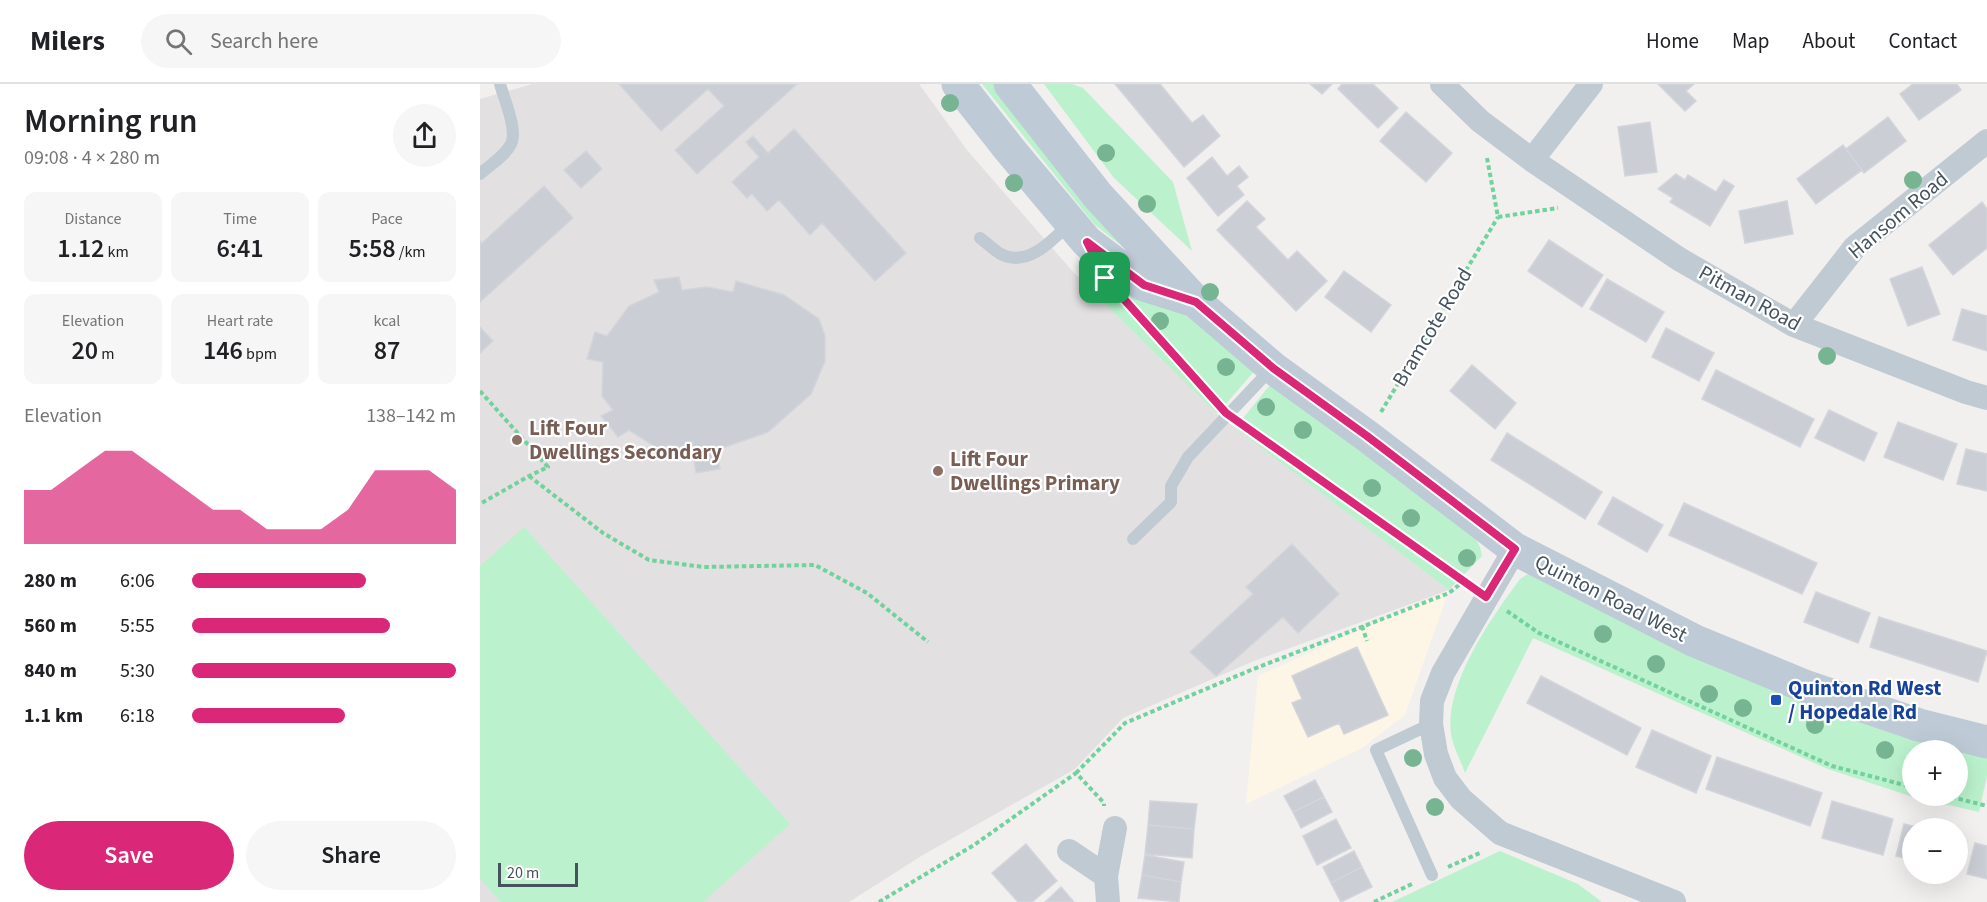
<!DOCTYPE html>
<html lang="en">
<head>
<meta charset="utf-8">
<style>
	body { margin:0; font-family:"Source Sans 3",sans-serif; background:#f6f6f6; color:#202124; height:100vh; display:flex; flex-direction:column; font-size:22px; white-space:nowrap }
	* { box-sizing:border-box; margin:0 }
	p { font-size:20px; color:#757577 }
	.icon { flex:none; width:33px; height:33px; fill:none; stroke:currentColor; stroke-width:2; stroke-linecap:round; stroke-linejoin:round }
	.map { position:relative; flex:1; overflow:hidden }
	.side { display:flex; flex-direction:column; background:#fff; width:480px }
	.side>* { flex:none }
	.tools { position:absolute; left:1422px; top:656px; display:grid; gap:12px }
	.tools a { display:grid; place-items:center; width:66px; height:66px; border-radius:50%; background:#fff; box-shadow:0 6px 24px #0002; font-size:30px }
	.scale { position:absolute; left:18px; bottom:15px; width:80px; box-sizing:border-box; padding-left:6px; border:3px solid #46535e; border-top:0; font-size:16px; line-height:21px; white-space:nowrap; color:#46535e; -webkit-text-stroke:4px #fff; paint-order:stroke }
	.pin { position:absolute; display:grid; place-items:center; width:51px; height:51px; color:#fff; margin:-26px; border-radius:12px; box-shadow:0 3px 9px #0006 }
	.round { display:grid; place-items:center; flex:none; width:63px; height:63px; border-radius:32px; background:#f6f6f6 }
	.overview { display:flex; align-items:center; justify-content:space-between; height:102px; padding:0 24px }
	h1 { font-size:33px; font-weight:600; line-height:45px }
	.figures { display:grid; grid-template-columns:repeat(3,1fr); gap:9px; height:102px; padding:6px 24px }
	.figures div { display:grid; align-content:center; border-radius:12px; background:#f6f6f6; text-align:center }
	.figures b { font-size:26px; font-weight:600 }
	.figures small { font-size:16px; font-weight:400 }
	.figures p { font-size:16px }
	.chart { height:168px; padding:12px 24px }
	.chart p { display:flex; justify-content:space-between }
	.chart svg { width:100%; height:108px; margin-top:6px; fill:#db2777; opacity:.7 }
	.primary-button { display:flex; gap:12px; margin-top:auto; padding:12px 24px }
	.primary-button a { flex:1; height:69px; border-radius:36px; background:#db2777; color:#fff; font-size:24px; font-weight:600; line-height:69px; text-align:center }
	.primary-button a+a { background:#f6f6f6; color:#202124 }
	ul { padding:0 24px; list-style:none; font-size:20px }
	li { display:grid; grid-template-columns:96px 72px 1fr; align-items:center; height:45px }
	li i { height:15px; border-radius:8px; background:#db2777 }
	header { display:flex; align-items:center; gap:36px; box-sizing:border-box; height:84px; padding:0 30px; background:#fff; border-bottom:2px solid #e0e0e0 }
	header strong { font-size:28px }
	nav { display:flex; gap:33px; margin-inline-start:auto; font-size:21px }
	.search { width:420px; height:54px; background:#f6f6f6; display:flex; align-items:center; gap:15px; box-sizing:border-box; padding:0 21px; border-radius:33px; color:#757577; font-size:22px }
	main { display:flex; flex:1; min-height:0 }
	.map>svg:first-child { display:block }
</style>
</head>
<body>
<header>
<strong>Milers</strong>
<div class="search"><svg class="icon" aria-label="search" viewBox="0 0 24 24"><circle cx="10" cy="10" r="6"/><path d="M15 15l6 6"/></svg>Search here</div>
<nav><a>Home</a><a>Map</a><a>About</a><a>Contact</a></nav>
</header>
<main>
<section class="side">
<div class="overview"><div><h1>Morning run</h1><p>09:08 · 4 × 280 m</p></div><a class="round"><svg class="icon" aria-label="share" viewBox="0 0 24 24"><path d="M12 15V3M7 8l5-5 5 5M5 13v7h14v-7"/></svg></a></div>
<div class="figures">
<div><p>Distance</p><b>1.12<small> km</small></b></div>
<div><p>Time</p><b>6:41</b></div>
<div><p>Pace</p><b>5:58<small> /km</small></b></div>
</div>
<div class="figures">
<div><p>Elevation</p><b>20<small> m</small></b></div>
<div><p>Heart rate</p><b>146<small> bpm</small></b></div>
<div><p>kcal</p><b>87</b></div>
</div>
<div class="chart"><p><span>Elevation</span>138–142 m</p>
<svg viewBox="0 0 160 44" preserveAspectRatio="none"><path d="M0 44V22L10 22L20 14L30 6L40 6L50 14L60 22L70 30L80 30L90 38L100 38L110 38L120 30L130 14L140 14L150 14L160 22V44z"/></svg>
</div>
<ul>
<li><b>280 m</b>6:06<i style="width:66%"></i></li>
<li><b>560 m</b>5:55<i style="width:75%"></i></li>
<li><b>840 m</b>5:30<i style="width:100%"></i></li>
<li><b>1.1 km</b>6:18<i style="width:58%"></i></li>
</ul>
<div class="primary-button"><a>Save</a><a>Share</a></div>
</section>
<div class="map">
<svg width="1507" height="818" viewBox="0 0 1507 818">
	<rect width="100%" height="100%" fill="#f2efef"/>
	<path fill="#fdf6e7" d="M969 506 925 631 882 664 766 720 778 592Z"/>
	<path fill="#e3e0e1" d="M52 0H439L487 66 594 189 737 330 969 506 774 577 643 634 595 685 443 771 369 818H0V15Z"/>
	<path fill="#bbf2cd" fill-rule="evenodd" d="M502 0H517L649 159 643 163 614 140Z
		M564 0H592L603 4 693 98 712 167 634 94Z
		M642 203 716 233 778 283 737 330 622 217Z
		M794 296 994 452 1000 463 1002 472 969 506 755 344Z
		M44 443 310 740 223 818H21L0 795V482Z
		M1048 490H1057L1507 673V692L1499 728 1433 713 1348 685 1053 554 985 689C981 677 973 663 971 650 964 600 1012 533 1040 495ZM1432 666H1478V711H1432Z
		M1020 767 1098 800 1122 818H912Z"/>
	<path fill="#cbced4" stroke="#d2d5db" stroke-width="1.5" d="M139 0H317L217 90 195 66 244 22 228 5 181 47Z
		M635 0H680L712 39 723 31 740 52 704 83Z
		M830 0H852L842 10Z
		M862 0H893L918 24 898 44 858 5Z
		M1178 0H1214L1206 7 1216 17 1205 27Z
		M1433 0H1477L1481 6 1439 36 1420 10Z
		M926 28 972 69 946 98 900 57Z
		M1408 33 1426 57 1384 89 1366 65Z
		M1170 38 1177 88 1145 92 1138 43Z
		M314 45 426 169 395 197 342 139 330 151 299 116 287 127 272 110 267 114 252 98 279 73 266 58 273 52 288 69Z
		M1363 61 1382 86 1336 120 1317 95Z
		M106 67 122 85 101 104 84 86Z
		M732 73 747 92 759 82 768 93 757 102 764 111 738 132 707 94Z
		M1196 90 1205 96 1208 91 1236 108 1244 96 1254 102 1230 142 1190 118 1193 114 1178 105Z
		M64 102 93 134 0 218V157L2 159Z
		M767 117 785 135 776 143 808 176 817 167 847 197 816 227 737 146Z
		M1307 117 1313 150 1265 159 1259 127Z
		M1502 118 1507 125V164L1473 191 1449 161Z
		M1069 156 1123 191 1102 223 1048 187Z
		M1442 183 1460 230 1428 242 1410 195Z
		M864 187 911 221 891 248 845 213Z
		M199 193 202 206 227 203 253 208 256 197 304 211 339 235 345 252V277L331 310 288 348 237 366 240 385 216 389 213 371 180 366 149 346 138 353 121 332 133 326 122 312 123 278 107 275 115 248 127 252 149 222 179 208 174 196Z
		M1127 195 1184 228 1166 258 1110 225Z
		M1482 225 1507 232V267L1473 256Z
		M0 243 13 257 0 269Z
		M1186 244 1234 269 1219 297 1172 273Z
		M992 281 1036 319 1015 345 970 307Z
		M1236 286 1334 335 1320 363 1222 315Z
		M1349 326 1397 349 1384 377 1335 354Z
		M1418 338 1477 360 1463 396 1404 373Z
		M1027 349 1122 408 1105 435 1011 376Z
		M1486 365 1507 370V407L1477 400Z
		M1133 413 1183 441 1167 468 1118 440Z
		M1204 419 1337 479 1322 510 1189 451Z
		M812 460 859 510 818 549 803 533 736 592 710 568 773 510 766 503Z
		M1336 508 1390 529 1378 559 1324 538Z
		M1399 533 1507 567 1498 598 1390 563Z
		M877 563 908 631 864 650 859 639 828 653 812 619 822 615 812 592Z
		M1061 592 1161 644 1147 671 1047 619Z
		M1172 646 1231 672 1216 709 1156 683Z
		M1237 673 1342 709 1330 742 1226 705Z
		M835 696 844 713 813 728 804 712Z
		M844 713 852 728 821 744 813 728Z
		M670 717 717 720 714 745 668 741Z
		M1352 717 1413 735 1403 771 1342 754Z
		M856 735 871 764 837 781 823 752Z
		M1424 740 1441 744H1432V776L1416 772Z
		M668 741 714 745 712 774 665 770Z
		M1495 759 1507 762V795L1487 790Z
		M546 760 577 797 552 818H538L512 789Z
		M874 767 882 783 851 799 843 783Z
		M665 771 704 778 701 798 662 791Z
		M882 783 892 803 861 818 851 799Z
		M662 791 701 798 699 818 658 814Z
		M581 803 594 818H565Z"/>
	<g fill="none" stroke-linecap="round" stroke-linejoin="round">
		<path stroke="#71d29d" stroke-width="4" stroke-dasharray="4.5 3" stroke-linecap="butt" d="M1007 74 1018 133 1078 124
			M657 230 736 318
			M0 307 68 383 49 392 0 420
			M901 328 1018 133
			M763 341 987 499
			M49 392 123 449 169 476 224 483 335 481 387 509 448 558
			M1027 527 1059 549 1352 682 1432 703
			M882 542 887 557
			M596 689 645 639 771 586 969 509 984 497
			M1464 711 1507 722
			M968 783 1002 768
			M399 818 494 761 596 689 624 719V722
			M894 818 934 799"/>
		<path stroke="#bfcad2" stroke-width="12" d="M0 90C10 81 25 72 31 60 38 46 24 15 20 0
			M500 154C507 159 513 165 519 169 546 185 571 158 589 140
			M653 455 691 418V402L708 373 792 284
			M951 640 896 666 952 791"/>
		<path stroke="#bfcad2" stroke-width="24" d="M962 0 1000 37 1052 76 1199 175 1314 241 1486 308 1507 314
			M1052 76 1111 0
			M1314 241 1375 163 1507 57
			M1035 465 963 589 952 617 951 640 956 670 965 694 981 715 1020 749 1194 818
			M589 767 626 792 635 744
			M626 792 628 818"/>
		<path stroke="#becbd7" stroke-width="33" d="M478 0 530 66 607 158 664 201 715 217
			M530 0 618 112 716 218 793 284 887 352 1035 465 1215 557 1327 603 1439 641 1507 658"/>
	</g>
	<g fill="#77b492">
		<circle cx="470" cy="19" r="9"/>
		<circle cx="626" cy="69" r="9"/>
		<circle cx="1433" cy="96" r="9"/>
		<circle cx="534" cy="99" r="9"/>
		<circle cx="667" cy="120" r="9"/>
		<circle cx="730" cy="208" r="9"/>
		<circle cx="680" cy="237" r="9"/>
		<circle cx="1347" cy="272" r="9"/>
		<circle cx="746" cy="283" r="9"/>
		<circle cx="786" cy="323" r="9"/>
		<circle cx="823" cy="346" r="9"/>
		<circle cx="892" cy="404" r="9"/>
		<circle cx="931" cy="434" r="9"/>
		<circle cx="987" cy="474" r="9"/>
		<circle cx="1123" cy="550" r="9"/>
		<circle cx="1176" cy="580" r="9"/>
		<circle cx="1229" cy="610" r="9"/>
		<circle cx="1263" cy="624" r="9"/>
		<circle cx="1335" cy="641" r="9"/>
		<circle cx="1405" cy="666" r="9"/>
		<circle cx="933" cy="674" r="9"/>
		<circle cx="955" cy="723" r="9"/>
	</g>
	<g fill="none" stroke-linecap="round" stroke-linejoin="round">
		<defs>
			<path id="route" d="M607 158 664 201 716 218 793 284 887 352 1035 465 1006 513 746 329 625 194Z"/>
		</defs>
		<use href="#route" stroke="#fff" stroke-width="12"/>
		<use href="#route" stroke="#db2777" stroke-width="8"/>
	</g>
	<g fill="#8d6e63" stroke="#fff" stroke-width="2">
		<circle cx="37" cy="356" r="6"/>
		<circle cx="458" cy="387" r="6"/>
	</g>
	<rect fill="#1a4fb4" stroke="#fff" stroke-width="2" x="1290" y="610" width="12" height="12" rx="3"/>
	<g text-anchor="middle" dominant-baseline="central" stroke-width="4.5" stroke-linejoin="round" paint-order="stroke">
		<g font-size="21" fill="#46535e" stroke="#fff">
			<text transform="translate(1418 131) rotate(-40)">Hansom Road</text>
			<text transform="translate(1270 214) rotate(29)">Pitman Road</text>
			<text transform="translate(952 243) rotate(-59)">Bramcote Road</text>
			<text transform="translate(1131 514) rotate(27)">Quinton Road West</text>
		</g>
		<g font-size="21" font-weight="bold" fill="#785e54" stroke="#fff" text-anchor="start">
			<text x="49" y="344">Lift Four<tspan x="49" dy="24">Dwellings Secondary</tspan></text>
			<text x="470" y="375">Lift Four<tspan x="470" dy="24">Dwellings Primary</tspan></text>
		</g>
		<g font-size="21" font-weight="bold" fill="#164399" stroke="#fff" text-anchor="start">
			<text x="1308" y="604">Quinton Rd West<tspan x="1308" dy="24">/ Hopedale Rd</tspan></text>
		</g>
	</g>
</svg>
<div class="tools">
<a>+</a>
<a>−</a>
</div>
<div class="scale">20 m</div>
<div class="pin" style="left:625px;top:194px;background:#1e9e55"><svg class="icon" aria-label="arrive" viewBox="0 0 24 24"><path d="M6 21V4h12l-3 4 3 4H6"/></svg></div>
</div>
</main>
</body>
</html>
